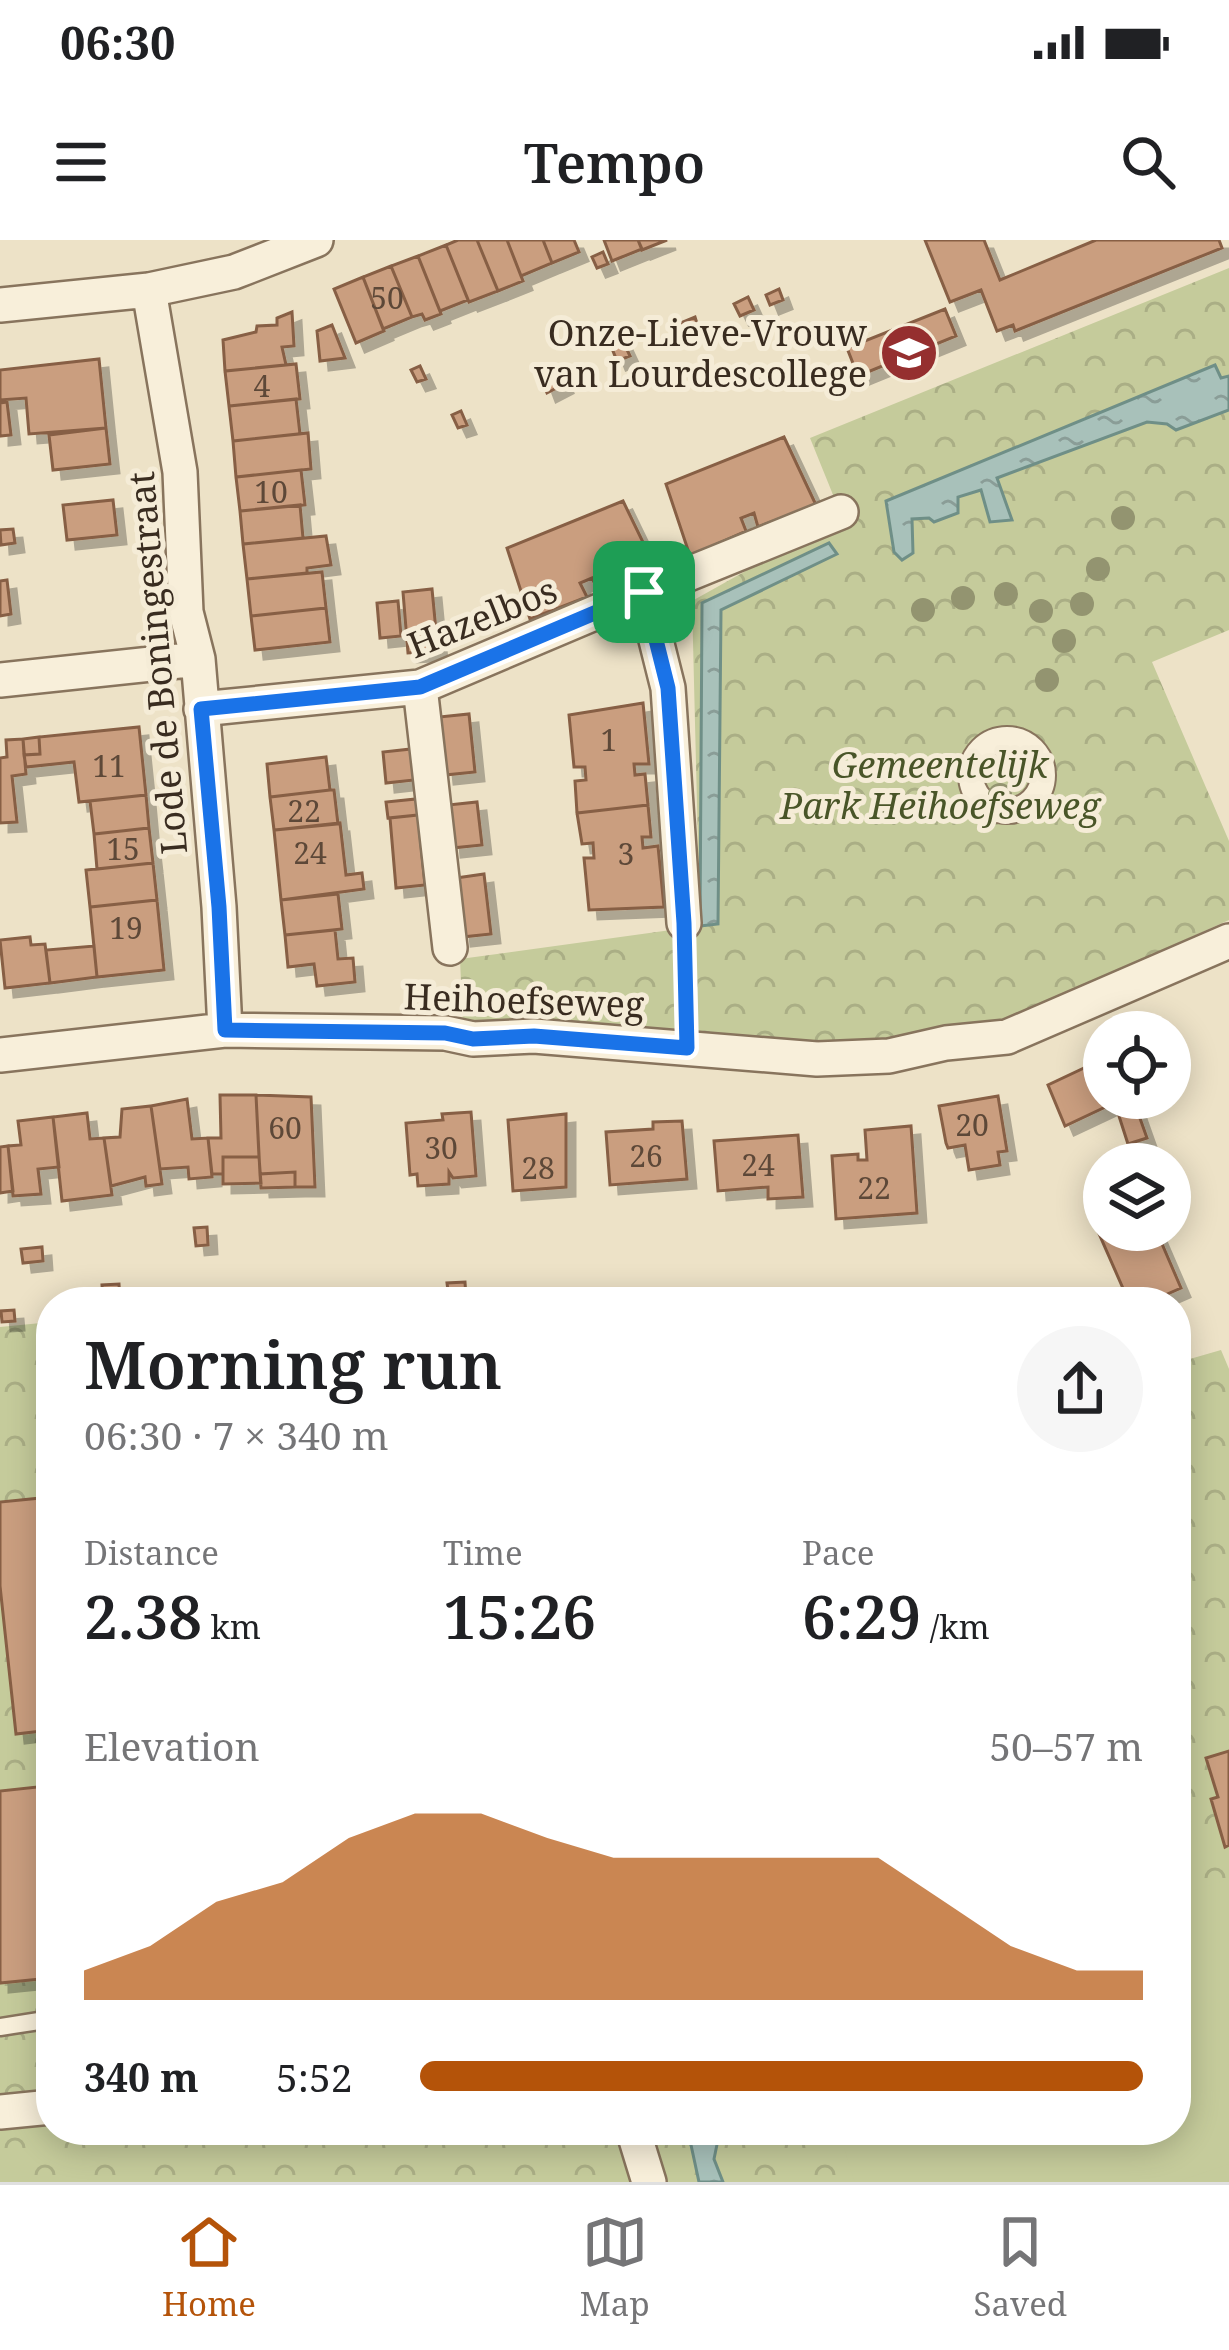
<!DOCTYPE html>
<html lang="en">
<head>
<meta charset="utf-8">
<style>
	body { margin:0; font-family:"Noto Serif",serif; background:#f6f6f6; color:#202124; height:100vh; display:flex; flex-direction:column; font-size:45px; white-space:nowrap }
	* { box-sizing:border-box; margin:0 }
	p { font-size:39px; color:#757577 }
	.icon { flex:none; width:66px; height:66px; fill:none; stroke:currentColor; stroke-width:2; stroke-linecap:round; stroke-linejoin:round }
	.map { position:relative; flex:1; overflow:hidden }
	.panel { position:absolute; left:36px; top:1047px; width:1155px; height:858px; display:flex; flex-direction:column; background:#fff; border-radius:48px; box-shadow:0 6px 30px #0003 }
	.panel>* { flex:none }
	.fabs { position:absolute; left:1083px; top:771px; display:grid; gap:24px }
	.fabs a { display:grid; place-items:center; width:108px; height:108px; border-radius:50%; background:#fff; box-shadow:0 6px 30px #0003; font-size:60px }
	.pin { position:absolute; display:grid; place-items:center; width:102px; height:102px; color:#fff; margin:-51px; border-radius:24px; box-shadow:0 6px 18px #0006 }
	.round { display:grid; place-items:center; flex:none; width:126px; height:126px; border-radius:63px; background:#f6f6f6 }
	.overview { display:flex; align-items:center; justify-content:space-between; height:204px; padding:0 48px }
	h1 { font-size:66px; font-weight:600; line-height:90px }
	.stats { display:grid; grid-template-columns:repeat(3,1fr); gap:18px; height:204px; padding:12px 48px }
	.stats div { display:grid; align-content:center }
	.stats b { font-size:60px; font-weight:600 }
	.stats small { font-size:33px; font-weight:400 }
	.stats p { font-size:33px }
	.chart { height:336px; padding:24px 48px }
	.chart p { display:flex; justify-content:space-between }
	.chart svg { width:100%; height:216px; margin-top:12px; fill:#b45309; opacity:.7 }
	ul { padding:0 48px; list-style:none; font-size:39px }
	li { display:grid; grid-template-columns:192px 144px 1fr; align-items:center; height:90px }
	li i { height:30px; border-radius:15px; background:#b45309 }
	.status { display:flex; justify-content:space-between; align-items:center; height:84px; padding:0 60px; background:#fff; direction:ltr }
	.status svg { height:33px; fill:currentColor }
	header { display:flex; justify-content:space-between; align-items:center; height:156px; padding:0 48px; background:#fff; font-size:54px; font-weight:600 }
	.dock { display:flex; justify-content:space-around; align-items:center; height:168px; border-top:3px solid #e0e0e0; background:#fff; font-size:33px; color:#757577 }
	.dock a { display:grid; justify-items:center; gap:6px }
	.dock .on { color:#b45309 }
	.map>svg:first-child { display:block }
</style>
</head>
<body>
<div class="status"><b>06:30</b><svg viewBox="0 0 49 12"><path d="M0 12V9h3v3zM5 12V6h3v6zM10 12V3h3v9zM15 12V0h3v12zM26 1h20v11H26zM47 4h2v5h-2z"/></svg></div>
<header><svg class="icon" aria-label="menu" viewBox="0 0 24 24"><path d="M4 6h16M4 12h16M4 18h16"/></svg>Tempo<svg class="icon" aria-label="search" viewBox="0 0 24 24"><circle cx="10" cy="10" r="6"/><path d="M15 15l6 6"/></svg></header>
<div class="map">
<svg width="1229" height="1942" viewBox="0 0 1229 1942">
	<defs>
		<pattern id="park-crowns" width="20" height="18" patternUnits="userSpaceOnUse" patternTransform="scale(3)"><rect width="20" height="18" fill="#c5cb9b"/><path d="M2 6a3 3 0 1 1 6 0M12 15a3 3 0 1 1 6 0" fill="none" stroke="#aaae85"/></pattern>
		<pattern id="water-ripples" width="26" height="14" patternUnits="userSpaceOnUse" patternTransform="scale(3)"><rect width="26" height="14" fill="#a8c1ba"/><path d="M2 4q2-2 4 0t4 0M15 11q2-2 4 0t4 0" fill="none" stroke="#8a9d97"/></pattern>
		<filter id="shadow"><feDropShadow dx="9" dy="9" stdDeviation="0" flood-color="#0004"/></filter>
	</defs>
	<rect width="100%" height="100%" fill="#ede2c7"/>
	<path fill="url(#park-crowns)" d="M1229 28V390L1152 422 1229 601V680L1056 758 1003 787 894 809 463 788 460 719 700 686 692 361 842 277 810 198Z
		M336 1050 361 1062H229Z
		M51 1082V1890H1176V1123L1221 1110 1229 1129V1942H0V1087Z"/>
	<path fill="#c5cb9b" d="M1176 1532 1206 1629 1176 1639Z
		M1229 1639V1924L1176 1942H855L838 1890H1176V1656Z"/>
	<path fill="url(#water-ripples)" stroke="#6f8f87" stroke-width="3" d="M1215 125 1221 138 1229 136V170L1176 190 1167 184 1147 182 997 238 1012 280 990 282 981 250 958 257V273L934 282 929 278 912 279 913 313 902 320 894 312 886 261Z
		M829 303 837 314 721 370 718 684 700 686 702 363Z
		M675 1890H720L714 1919 723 1942H699L691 1905Z"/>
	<path fill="#ca9e7f" stroke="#875f44" stroke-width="3" filter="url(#shadow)" d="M458 0H477L498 51 469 62 446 5Z
		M477 0H507L523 41 498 51Z
		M507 0H543L552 23 521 36Z
		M543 0H574L579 12 552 23Z
		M604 0H638L642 9 612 21Z
		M638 0H667L642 10Z
		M925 0H984L1000 40 1096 0H1219L1222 8 1015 91 1013 85 997 91 981 50 950 62Z
		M446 5 468 60 440 71 418 16Z
		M603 12 608 24 597 28 592 17Z
		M418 16 441 74 425 80 422 74 412 77 391 26Z
		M391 26 412 77 383 89 363 37Z
		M363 37 384 91 356 103 334 49Z
		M779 49 783 60 770 65 766 55Z
		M748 57 754 70 740 76 734 64Z
		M945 69 956 96 858 136 847 108Z
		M292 72 294 106 282 107 286 125 225 131 223 100 256 92 257 86 277 85V78Z
		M695 77 699 90 683 96 678 84Z
		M332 85 345 118 320 121 317 91Z
		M623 101 630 116 617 121 611 106Z
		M99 119 106 188 29 194 26 158 0 160V130Z
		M296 124 300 159 229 166 225 131Z
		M420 126 426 139 417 142 411 130Z
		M558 131 564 144 547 153 541 137Z
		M296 159 300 194 233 201 229 166Z
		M7 162 11 195 0 196V163Z
		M461 171 467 185 458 188 452 175Z
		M106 188 110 224 53 230 49 195Z
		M308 193 311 229 236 237 233 201Z
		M784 197 816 265 758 287 754 273 741 278 746 291 690 316 666 244Z
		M301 230 305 265 240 271 236 237Z
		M113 260 117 295 67 300 63 265Z
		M623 261 656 329 599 352 592 338 580 343 587 357 530 379 507 308Z
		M300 265 303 298 243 304 240 271Z
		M13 289 15 303 1 305 0 290Z
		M326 296 331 325 307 328V333L247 339 243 304Z
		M322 332 326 368 251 376 247 339Z
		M7 340 11 374 0 376V341Z
		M432 349 438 411 408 413 403 352Z
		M398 361 401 396 380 398 377 363Z
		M326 368 330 402 255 410 251 376Z
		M643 463 649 524H634L635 535 645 534 648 565 577 573 575 541 586 540 585 527H574L569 475Z
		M469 474 475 532 445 535 439 477Z
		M139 487 146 555 79 562 74 522 26 527 24 515 40 514 39 497Z
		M39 497 40 514 24 515 23 499Z
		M23 499 26 534 12 536 17 582 0 583V518L7 517 6 500Z
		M411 509 414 540 386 543 383 512Z
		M326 517 330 550 270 557 267 524Z
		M330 550H334L338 584 274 590 270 557Z
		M146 555 149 588 94 594 90 561Z
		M416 559 418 575 388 578 386 562Z
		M477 562 482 605 452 608 448 565Z
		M648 565 651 597H642L643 608 658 606 664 667 589 670 584 618H594L593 603 582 604 577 573Z
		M418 575 425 645 396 648 390 578Z
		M340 583 346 635 362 633 364 649 281 660 274 590Z
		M149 588 153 623 97 629 94 594Z
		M153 623 157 660 90 667 86 630Z
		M484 634 491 694 462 697 456 638Z
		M338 654 342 689 285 695 281 660Z
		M157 660 164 730 97 737 90 667Z
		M335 690 338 719 353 718 355 742 317 746 314 724 288 727 285 695Z
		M30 697 31 705 45 704 50 743 5 748 0 700Z
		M94 706 97 737 50 743 46 710Z
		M1101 820 1104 858 1118 861 1065 886 1048 845Z
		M220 855H256L259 917H223V934H212L208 898H221Z
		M256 855 311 857 315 947H295V932L260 934Z
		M998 856 1007 911 998 912 1000 925 969 930 965 905 948 908 946 903 939 866Z
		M187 859 192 899 208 898 212 937 189 939 188 927 160 929 151 866Z
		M151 866 162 944 146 946 145 937 111 946 104 898 120 897 122 869Z
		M1136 867 1147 898 1128 904 1118 873Z
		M471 872 476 936 453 938 449 932V944L418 946 417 934 410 935 406 883 443 880 442 874Z
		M87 873 90 899 104 898 112 955 62 961 53 877Z
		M566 874V947L513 951 508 880Z
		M53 877 59 927 38 929 41 954 13 956 8 906 21 905 18 881Z
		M682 881 687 939 610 945 606 892 653 889V882Z
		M911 886 917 973 836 979 832 916 858 914V920H867L865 890Z
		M798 895 803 957 768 959V947L718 951 714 901Z
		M8 906 13 951 0 953V907Z
		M223 917H259L261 943 223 944Z
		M295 932V947L261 948 260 934Z
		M1104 975V990H1156L1181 1048 1149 1062H1129L1093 980Z
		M207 987 208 1005 196 1006 194 988Z
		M42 1007 43 1021 23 1023 21 1009Z
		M465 1042 466 1058 449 1059 447 1043Z
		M119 1044 120 1062H103L102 1045Z
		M14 1070 15 1081 2 1082 1 1071Z
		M51 1257V1490L16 1494 0 1346V1262Z
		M51 1499V1738L0 1743V1551L47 1546 39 1501Z
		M1229 1511V1605L1225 1607 1211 1559 1218 1557 1206 1518Z"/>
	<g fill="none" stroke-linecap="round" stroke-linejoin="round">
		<defs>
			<path id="service" d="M684 683 687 808
				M0 1787 39 1781"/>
			<path id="pedestrian" d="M971 535a36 36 0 1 1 72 0a36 36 0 1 1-72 0Z"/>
			<path id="minor" d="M149 50 180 232 186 372 198 419 219 667 225 790
				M0 65 149 50 234 32 316 0
				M644 352 841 272
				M0 440 198 419
				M420 447 450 708
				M201 469 420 447 644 352 668 448 684 683
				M0 815 225 790 445 793 473 799 534 796 817 819 889 816 946 803 1007 797 1229 701
				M0 1872 51 1867
				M633 1890 649 1942"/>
		</defs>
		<use href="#service" stroke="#88745d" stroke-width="21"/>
		<use href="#pedestrian" stroke="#88745d" stroke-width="28"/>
		<use href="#minor" stroke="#88745d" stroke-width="38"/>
		<use href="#service" stroke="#f8efda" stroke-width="16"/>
		<use href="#pedestrian" stroke="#f8efda" stroke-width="24"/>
		<use href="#minor" stroke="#f8efda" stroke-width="33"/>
	</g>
	<g fill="#939470">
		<circle cx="1123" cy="278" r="12"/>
		<circle cx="1098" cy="329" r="12"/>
		<circle cx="1006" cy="354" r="12"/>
		<circle cx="963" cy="358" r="12"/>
		<circle cx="1082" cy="364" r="12"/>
		<circle cx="923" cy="370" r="12"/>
		<circle cx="1041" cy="371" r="12"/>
		<circle cx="1064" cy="401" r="12"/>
		<circle cx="1047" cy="440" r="12"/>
		<circle cx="1000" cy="555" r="12"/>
		<circle cx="889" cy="570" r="12"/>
	</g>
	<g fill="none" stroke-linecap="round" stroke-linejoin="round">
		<defs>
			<path id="route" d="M644 352 668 448 684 683 687 808 534 796 473 799 445 793 225 790 219 667 201 469 420 447Z"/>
		</defs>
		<use href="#route" stroke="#fff" stroke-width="24"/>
		<use href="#route" stroke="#1a73e8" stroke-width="15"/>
	</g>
	<defs>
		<symbol id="school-disc" viewBox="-11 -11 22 22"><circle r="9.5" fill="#952f2f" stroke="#f5ecd7"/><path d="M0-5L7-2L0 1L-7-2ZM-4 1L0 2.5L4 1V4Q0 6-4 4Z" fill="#fff"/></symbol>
	</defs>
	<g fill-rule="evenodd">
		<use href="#school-disc" x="876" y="80" width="66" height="66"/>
	</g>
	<g text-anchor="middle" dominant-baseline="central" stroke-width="10" stroke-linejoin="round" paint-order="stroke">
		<g font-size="30" fill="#5d4838">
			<text x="387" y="57">50</text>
			<text x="262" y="145">4</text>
			<text x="271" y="251">10</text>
			<text x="609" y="499">1</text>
			<text x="109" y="525">11</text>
			<text x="304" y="570">22</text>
			<text x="123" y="608">15</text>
			<text x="310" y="612">24</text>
			<text x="626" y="613">3</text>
			<text x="126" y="687">19</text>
			<text x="972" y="884">20</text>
			<text x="285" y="887">60</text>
			<text x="441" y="907">30</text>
			<text x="646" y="915">26</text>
			<text x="758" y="924">24</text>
			<text x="538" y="927">28</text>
			<text x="874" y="947">22</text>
		</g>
		<g font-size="36" fill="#392c20" stroke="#f5ecd7" text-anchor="end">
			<text x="867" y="92">Onze-Lieve-Vrouw<tspan x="867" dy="41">van Lourdescollege</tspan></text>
		</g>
		<g font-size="36" fill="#392c20" stroke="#f5ecd7">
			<text transform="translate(482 377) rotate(-22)">Hazelbos</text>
			<text transform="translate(157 423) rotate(-95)">Lode de Boningestraat</text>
			<text transform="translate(524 760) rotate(2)">Heihoefseweg</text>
		</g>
		<g font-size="36" font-style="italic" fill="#495528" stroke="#f5ecd7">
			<text x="940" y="524">Gemeentelijk<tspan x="940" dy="41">Park Heihoefseweg</tspan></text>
		</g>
	</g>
</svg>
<div class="fabs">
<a><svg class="icon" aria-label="locate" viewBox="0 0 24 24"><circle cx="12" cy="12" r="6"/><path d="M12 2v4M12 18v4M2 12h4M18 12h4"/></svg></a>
<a><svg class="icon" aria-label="layers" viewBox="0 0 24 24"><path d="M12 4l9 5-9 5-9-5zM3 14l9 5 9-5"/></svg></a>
</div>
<div class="pin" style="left:644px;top:352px;background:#1e9e55"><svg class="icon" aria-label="arrive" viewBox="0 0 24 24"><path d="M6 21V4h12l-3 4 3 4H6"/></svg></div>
<section class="panel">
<div class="overview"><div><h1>Morning run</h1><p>06:30 · 7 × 340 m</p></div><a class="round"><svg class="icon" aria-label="share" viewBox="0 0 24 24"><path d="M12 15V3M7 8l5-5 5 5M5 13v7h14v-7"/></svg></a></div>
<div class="stats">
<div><p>Distance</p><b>2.38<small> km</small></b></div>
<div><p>Time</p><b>15:26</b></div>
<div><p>Pace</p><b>6:29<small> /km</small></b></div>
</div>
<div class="chart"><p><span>Elevation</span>50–57 m</p>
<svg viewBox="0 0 160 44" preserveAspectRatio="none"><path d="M0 44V38L10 33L20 24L30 20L40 11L50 6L60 6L70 11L80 15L90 15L100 15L110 15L120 15L130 24L140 33L150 38L160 38V44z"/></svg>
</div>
<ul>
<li><b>340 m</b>5:52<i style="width:100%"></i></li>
</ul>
</section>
</div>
<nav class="dock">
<a class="on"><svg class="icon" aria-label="home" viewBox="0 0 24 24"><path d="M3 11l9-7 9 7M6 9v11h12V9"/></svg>Home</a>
<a><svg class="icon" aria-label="map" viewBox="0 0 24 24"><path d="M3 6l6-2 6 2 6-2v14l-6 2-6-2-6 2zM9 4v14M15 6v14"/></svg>Map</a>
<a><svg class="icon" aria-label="saved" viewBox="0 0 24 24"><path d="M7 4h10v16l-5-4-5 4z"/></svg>Saved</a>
</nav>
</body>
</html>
